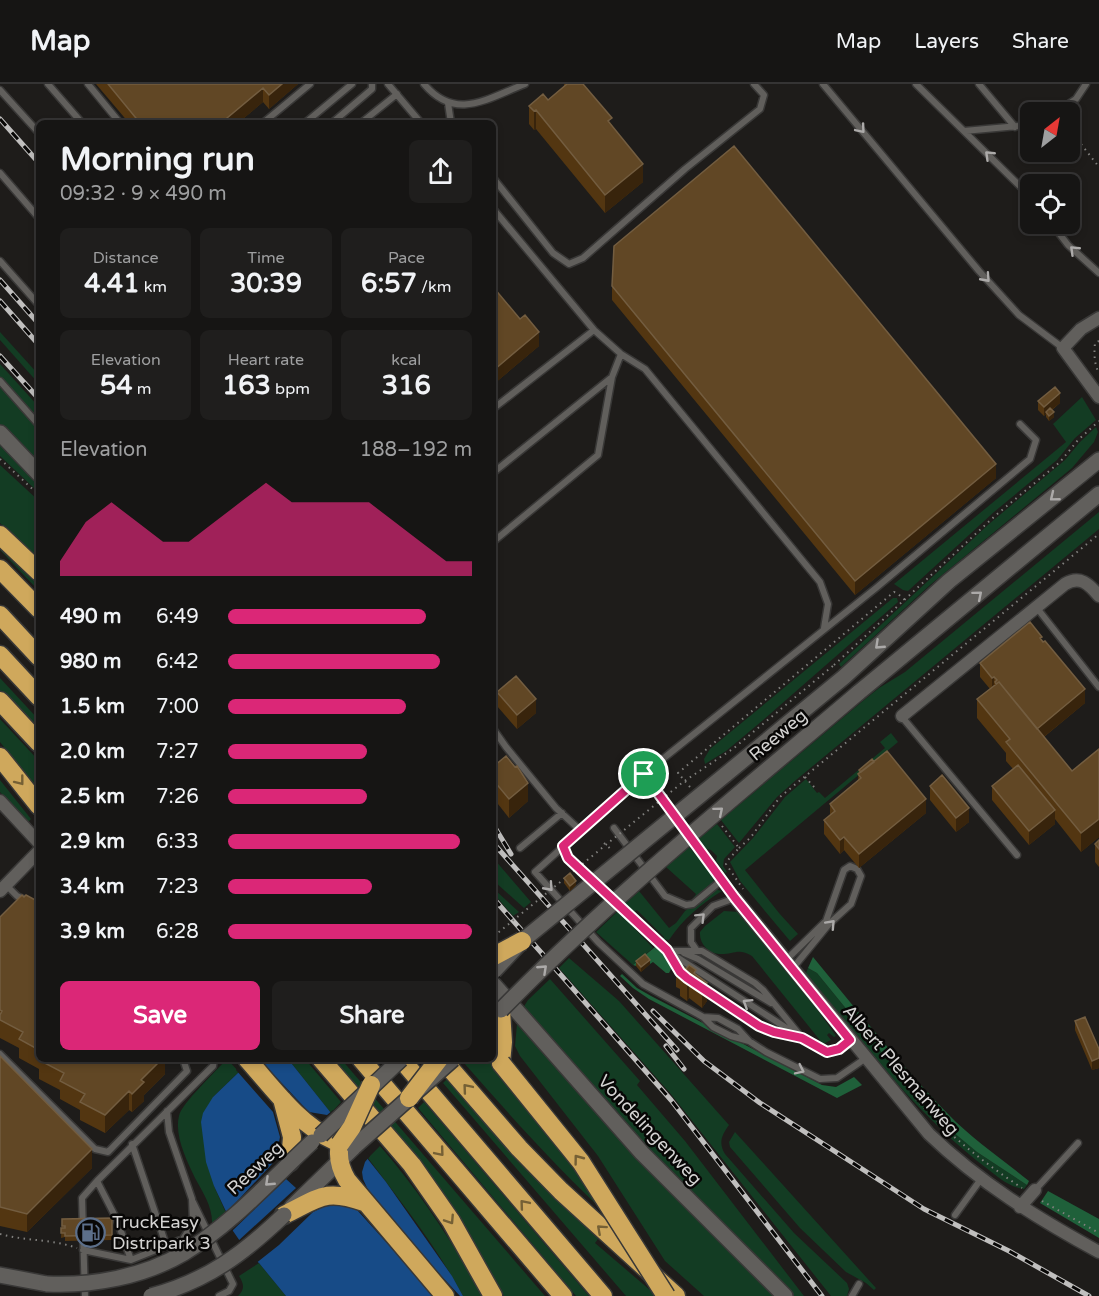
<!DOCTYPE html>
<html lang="en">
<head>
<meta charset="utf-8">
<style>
	body { margin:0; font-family:"Varela Round",sans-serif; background:#1f1e1d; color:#f1f3f6; height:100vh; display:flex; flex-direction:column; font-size:22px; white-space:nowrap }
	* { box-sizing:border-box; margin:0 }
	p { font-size:20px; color:#9e9fa0 }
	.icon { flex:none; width:33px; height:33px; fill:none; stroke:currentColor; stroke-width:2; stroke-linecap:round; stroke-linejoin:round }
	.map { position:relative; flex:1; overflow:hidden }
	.side { position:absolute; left:36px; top:36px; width:460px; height:942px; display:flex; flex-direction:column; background:#161514; border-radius:9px; box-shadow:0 3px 9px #0003,0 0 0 2px #353434 }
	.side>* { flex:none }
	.needle { width:39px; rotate:31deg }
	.fabs { position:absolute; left:1020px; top:18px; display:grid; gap:12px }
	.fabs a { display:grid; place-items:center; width:60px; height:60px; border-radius:9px; background:#161514; box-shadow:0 3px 9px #0003,0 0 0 2px #353434; font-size:30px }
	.pin { position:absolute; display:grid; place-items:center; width:51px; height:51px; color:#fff; margin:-26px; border:3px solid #fff; border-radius:50%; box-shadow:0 2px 6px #0007 }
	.round { display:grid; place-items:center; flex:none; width:63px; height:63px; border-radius:9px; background:#1f1e1d }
	.headline { display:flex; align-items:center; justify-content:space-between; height:102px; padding:0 24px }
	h1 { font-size:33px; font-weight:700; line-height:45px }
	.stats { display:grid; grid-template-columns:repeat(3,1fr); gap:9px; height:102px; padding:6px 24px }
	.stats div { display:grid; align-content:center; border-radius:9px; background:#1f1e1d; text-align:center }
	.stats b { font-size:26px; font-weight:700 }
	.stats small { font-size:16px; font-weight:400 }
	.stats p { font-size:16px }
	.chart { height:168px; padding:12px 24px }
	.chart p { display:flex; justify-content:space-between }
	.chart svg { width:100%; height:108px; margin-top:6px; fill:#db2777; opacity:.7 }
	.primary-button { display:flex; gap:12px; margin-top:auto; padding:12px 24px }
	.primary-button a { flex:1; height:69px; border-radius:9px; background:#db2777; color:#fff; font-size:24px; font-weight:700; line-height:69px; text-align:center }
	.primary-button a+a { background:#1f1e1d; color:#f1f3f6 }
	ul { padding:0 24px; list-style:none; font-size:20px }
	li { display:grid; grid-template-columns:96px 72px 1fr; align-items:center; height:45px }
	li i { height:15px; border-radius:8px; background:#db2777 }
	header { display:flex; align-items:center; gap:36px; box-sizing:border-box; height:84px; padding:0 30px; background:#161514; border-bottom:2px solid #353434 }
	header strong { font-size:28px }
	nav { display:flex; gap:33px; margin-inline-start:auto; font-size:21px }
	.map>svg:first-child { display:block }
</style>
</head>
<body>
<header>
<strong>Map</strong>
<nav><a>Map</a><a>Layers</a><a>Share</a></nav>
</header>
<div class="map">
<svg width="1099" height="1212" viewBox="0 0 1099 1212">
	<rect width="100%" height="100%" fill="#1e1c1a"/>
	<path fill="#133c23" d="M0 248 39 291V300L0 256Z
		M0 280 39 323V338L0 294Z
		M0 300 39 344V383L0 342Z
		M1082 313 1096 336 1075 354 1057 376 994 428 908 507 903 506 894 500 1066 358 1053 340Z
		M1096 343 1098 348 1094 358 1072 384 930 501 841 583 839 580 989 440 1065 376 1080 358Z
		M0 360 39 402V404L36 406 0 372Z
		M0 381 39 417V476L0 439Z
		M1099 428V445L796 696 777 713 739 759 721 736 864 616 879 604 905 588Z
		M0 457 39 494V507L0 466Z
		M893 514H897L898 518 762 637 726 667 705 680 704 675 710 665Z
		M0 594 39 636V652L0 609Z
		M0 635 39 677V707L0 658Z
		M891 649 898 658 745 786 779 829 798 850 790 857 740 797 730 778 753 754 785 713 806 695 817 709 819 708 825 714 885 664 880 658Z
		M0 696 31 735 28 738 0 708Z
		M717 740 735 763 724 775 723 782 727 788 725 789 716 777 717 772 711 766 706 765 698 755Z
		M689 763 715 793 713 798 692 816 696 810 666 783Z
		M494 775 531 818 524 824 494 797Z
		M494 805 519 828 513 832 494 810Z
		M714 805 722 807C702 819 682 836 669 856L663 855 664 853 637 826 634 828 625 820 639 807 669 844 676 839 685 827Z
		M618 827 653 864 633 881 596 848Z
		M724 827 740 828 806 909 836 952 834 953 829 949 827 951 831 956 823 960 752 872C738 863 733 871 719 870 708 869 699 859 700 848L705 842Z
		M569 874 619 917 729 1041C722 1051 718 1058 725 1070L794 1149 847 1199 849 1205 847 1212H831L670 1009 559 884Z
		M808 884 817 889 901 992 953 1048 977 1068 1027 1101 1024 1105C1008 1103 997 1092 985 1083 917 1031 864 960 809 895L806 889Z
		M550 895 640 997 637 1001 685 1057 804 1212H792L749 1165 718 1138 671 1091 523 924 528 916Z
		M517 940 637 1075 742 1177 773 1212H704L665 1177 598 1072 520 972 515 962Z
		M227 975 239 988 213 1013 214 1102 226 1129 212 1141C213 1123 203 1109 195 1094 187 1077 174 1051 179 1032 181 1020 217 986 227 975Z
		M288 975H305L341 1018 331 1029Z
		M330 975H341L545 1212H504L471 1153 450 1123Z
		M468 975H489L546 1043 614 1137C560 1087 512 1034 464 979Z
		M448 994 515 1072 598 1155 595 1159 657 1212H626L443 999Z
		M424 1018 589 1212H576L418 1024Z
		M735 1048 876 1204 874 1206 866 1199 846 1188 800 1144 730 1063 729 1058Z
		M380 1062C420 1108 453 1159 483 1212H463C437 1163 401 1118 368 1074Z
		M259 1179 286 1212H238C245 1205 244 1200 239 1192Z"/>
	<path fill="#1f603a" d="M655 863 670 875 668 878 672 883 669 889H666L653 878 650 880 645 874 636 882 633 881Z
		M813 873C857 926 900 981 948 1030 972 1055 1002 1075 1029 1097L1027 1101 977 1068 953 1048 901 992 817 889 808 884Z
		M622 890 637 904 651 912 822 1001 836 1003 854 993 862 1001 837 1014 649 915 633 904 620 892Z
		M1048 1107 1099 1135V1154L1040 1119Z"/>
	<path fill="#174b87" d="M245 975H288L386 1098 452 1192 463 1212H286L259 1179 251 1173 233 1147 230 1136 214 1102 206 1078 201 1038 203 1029 213 1013 239 988Z"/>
	<path fill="#1e1c1a" d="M241 975H259L309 1028 327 1031 333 1026 370 1072 365 1078 362 1088 363 1095 368 1106 420 1169 460 1212H435L357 1126 351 1123 335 1120 327 1121 313 1128 279 1161 255 1180 248 1174 237 1158 296 1104 286 1095 230 1149 226 1129 272 1080 277 1068 280 1053 273 1028 236 986Z"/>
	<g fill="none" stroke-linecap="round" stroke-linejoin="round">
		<defs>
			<path id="lane" d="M48 0 82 39
				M88 0 120 39
				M388 0 421 39
				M424 0C456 38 488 14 525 0
				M823 0 979 187 1019 231 1063 264
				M916 0 1030 112
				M979 0 1015 43
				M0 6 39 49
				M448 19 451 39
				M1057 28 1076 15 1086 0
				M263 39 310 0
				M305 39 352 0
				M332 39 372 5V0
				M361 39 397 10
				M964 47 1030 41
				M0 89 39 134
				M494 95 553 169 569 180 583 174 685 85 760 25 764 11 754 0
				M494 126 594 246 621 270 645 285 820 498 828 520 824 544
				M1052 140 1068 161 1099 189
				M0 177 39 221
				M0 297 39 341
				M494 324 594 246
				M494 388 612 293 621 270
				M494 457 598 371 612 293
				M1037 524 1099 603
				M902 633 1017 771
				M494 646 506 663 556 724 581 747
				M644 690 735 814 713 822 691 844V858L697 867
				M614 744 665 812 686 821 693 820 722 796
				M563 762 570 777 672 870 822 967 833 968 850 956
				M520 764 562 729
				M6 801 17 812 39 823
				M670 867H702L755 899 763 906 798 949
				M684 869 698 875 771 919
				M670 870 682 889
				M786 876 826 837 844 786 850 782 857 785 861 792 851 820 829 840 793 884
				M702 904 759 942 774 948 796 953
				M703 933 718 934 738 945 749 957 766 968 820 995 837 994 866 974
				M749 957 731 952 713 943 703 933 643 900 598 858 535 788 644 690 876 504 1030 375 1036 356 1020 340
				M0 970 95 1065 108 1068 187 987 183 975
				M167 1027 169 1048 192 1115 193 1139 183 1155 131 1176 117 1136 97 1097 213 982 214 975
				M132 1060 166 1161
				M1035 1106 1078 1059
				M193 1118 233 1200 229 1207 219 1212
				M955 1131 981 1095
				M83 1166 131 1176
				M85 1212 82 1114 97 1097
				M852 1212 859 1200"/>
			<path id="street" d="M1099 234 1081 245 1063 264 1099 313
				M902 632 1065 500C1080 491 1089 500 1099 512
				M0 717 39 759
				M0 807 39 767
				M735 814 929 1050C980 1099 1037 1134 1099 1168
				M1020 1123 1035 1106"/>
			<path id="secondary" d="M0 349 39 390
				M858 609 1099 410
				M725 691 844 593 949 497 1099 376
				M494 901 642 1069 785 1212
				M292 1123 354 1063
				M0 1191 47 1200"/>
			<path id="highway" d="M0 451 39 488
				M0 485 39 525
				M0 531 39 573
				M0 571 39 613
				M0 617 39 659
				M0 673 39 722
				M247 975C273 1004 299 1041 335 1057
				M321 975 412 1081 451 1137 493 1212
				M361 975 563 1212
				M401 975 603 1212
				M442 975 519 1064 561 1107 676 1212
				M501 979 503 958 501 926
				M282 1015 292 1053 290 1078
				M340 1060C337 1073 340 1084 347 1096L445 1212
				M284 1131C319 1114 325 1104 364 1118"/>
		</defs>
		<use href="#lane" stroke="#393837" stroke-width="9"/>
		<use href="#street" stroke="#393837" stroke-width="15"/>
		<use href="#secondary" stroke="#393837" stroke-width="18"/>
		<use href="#highway" stroke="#393837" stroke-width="21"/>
		<path stroke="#81807e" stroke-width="2" stroke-dasharray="1.5 4.5" stroke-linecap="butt" d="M1070 46 1099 83
			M1099 257 1095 259C1094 269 1094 280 1099 289
			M0 375 39 411
			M834 581 996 431 1060 378 1078 356 1099 337
			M805 693 815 704
			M690 703 678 689 894 508 897 509 905 516
			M722 742 739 764 728 776 726 780 743 805
			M604 759 613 767
			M739 764 751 753 780 713 1099 450
			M916 1015C946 1049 984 1079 1022 1104
			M1042 1117 1099 1149
			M0 1150C25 1157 52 1155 77 1164"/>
		<use href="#lane" stroke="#615f5c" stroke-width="6"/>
		<use href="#street" stroke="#615f5c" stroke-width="12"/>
		<use href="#secondary" stroke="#615f5c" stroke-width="15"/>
		<use href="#highway" stroke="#cfa85c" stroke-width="18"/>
		<defs>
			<path id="rail" d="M0 35 39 79
				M0 196 39 240
				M0 217 39 261
				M0 272 39 315
				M494 742 511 770
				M494 760 677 966
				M494 815 671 1016 822 1212
				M653 927 704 977 760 1019 924 1125 1009 1167 1089 1212
				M666 962 684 985"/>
		</defs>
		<use href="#rail" stroke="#c0bfbe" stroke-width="5"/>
		<use href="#rail" stroke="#080706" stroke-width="3" stroke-dasharray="9" stroke-linecap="butt"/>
		<defs>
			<path id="secondary-bridge" d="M494 887 522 857 725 691
				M501 926C612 812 737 712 858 609
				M321 1051 401 975
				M354 1063 453 975
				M47 1200C93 1202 143 1193 184 1169 232 1140 271 1096 312 1058
				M151 1212C207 1197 243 1170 284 1131"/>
			<path id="highway-bridge" d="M494 872 522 857
				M501 979 581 1078 666 1212
				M409 1014 439 975
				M340 1060 352 1043 371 1001"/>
		</defs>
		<use href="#secondary-bridge" stroke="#393837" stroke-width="18" stroke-linecap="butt"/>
		<use href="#highway-bridge" stroke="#393837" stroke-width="21" stroke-linecap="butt"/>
		<path stroke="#81807e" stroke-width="2" stroke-dasharray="1.5 4.5" stroke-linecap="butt" d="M494 852 683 698 734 664 834 581"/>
		<use href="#secondary-bridge" stroke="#615f5c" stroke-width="15"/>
		<use href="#highway-bridge" stroke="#cfa85c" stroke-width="18"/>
	</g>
	<path fill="#533611" d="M96 0H298L269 25 263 18 238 39H129Z
		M564 0H583L612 41 643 98 605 129 536 45 534 46 529 40V22L548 16 564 2Z
		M612 202 996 394 855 511 612 216Z
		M494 204 539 262 495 299 494 297Z
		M1038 317 1060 319 1052 326 1054 333 1049 337 1046 333V330L1044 332 1038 326Z
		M1042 556 1085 619 1044 653 1072 687 1099 665V753L1081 768 1055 735V740L1029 761 992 716V702L1013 685 1006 677V669L977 634V615L990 605 980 593V579Z
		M497 608 536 629 517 645 497 622Z
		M494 682 528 717 509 734 494 715Z
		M859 686 926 729 859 784 844 766 840 770 824 750V736L830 732V720L858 696Z
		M930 702 969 738 956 748 930 716Z
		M1099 756V783L1095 778V760Z
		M564 794 576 801 570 807 564 799Z
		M24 813 39 818V975H165V990L144 1011V1017L132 1028 129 1026 105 1049 80 1036V1026L60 1015V1006L39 995V985L19 974V964L0 954V833Z
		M636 877 650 880 641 888 636 882Z
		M676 884 686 885 696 890 707 917 702 924 689 914 687 917 680 912V905L676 903Z
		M1075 937 1099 965V984L1092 986 1075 946Z
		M0 972 92 1084 27 1148 0 1142Z
		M112 1134V1156L65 1157V1153L61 1154 62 1135Z"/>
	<path fill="#38240c" d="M282 0H298L269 25V11Z
		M263 4V18L238 39H221Z
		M536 26V45L534 46V27Z
		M643 80V98L605 129V111Z
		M539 248V262L495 299V285Z
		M1060 309V319L1047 329 1046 328V330L1044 332V323Z
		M1054 328V333L1049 337V332Z
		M996 380V394L855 511V497Z
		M994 593V607L992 608V594Z
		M1085 605V619L1035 660V647Z
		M536 615V629L517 645V631Z
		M528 699V717L509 734V715Z
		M926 715V729L859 784V770Z
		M969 724V738L956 748V734Z
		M1055 726V740L1029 761V747Z
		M1099 735V753L1081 768V749Z
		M844 753V766L840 770V756Z
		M576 797V801L570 807V802Z
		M650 876V880L641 888V883Z
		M689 895V914L687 917V898Z
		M707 899V917L702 924V906Z
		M1099 974V984L1092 986V977Z
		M162 975H165V990L144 1011V1017L132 1028V1010L141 996Z
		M129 1007V1026L105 1049V1031Z
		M92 1065V1084L27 1148V1130Z"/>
	<path fill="#614725" stroke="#735d40" stroke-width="1.5" d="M108 0H282L269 11 263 4 221 39H140Z
		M567 0H583L612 34 608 37 643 80 605 111 536 26 534 27 529 22 543 10 548 16Z
		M734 62 996 380 855 497 612 202 614 162Z
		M494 204 520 235 525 231 539 248 495 285 494 283Z
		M1055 303 1060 309 1044 323 1038 317Z
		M1050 324 1054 328 1049 332 1046 328Z
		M1030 538 1042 553 1040 554 1043 558 1045 557 1085 605 1037 645 999 598 996 600 995 598 997 596 994 593 992 594 980 579Z
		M516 592 536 615 517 631 497 608Z
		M999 598 1072 687 1099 665V735L1081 749 1006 658 1010 655 977 615Z
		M887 667 926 715 859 770 844 753 840 756 824 736 835 727 830 720 861 694 858 690Z
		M506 672 515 683 517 682 528 699 509 715 494 697V682Z
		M872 675 874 678 861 688 859 686Z
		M1018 681 1055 726 1029 747 992 702Z
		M942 691 969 724 956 734 930 702Z
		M1099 756V765L1095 760Z
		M570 789 576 797 570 802 564 794Z
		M22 811 24 813 26 811 39 818V966L19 955 23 948 0 936V931L2 927 0 926V833Z
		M645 870 650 876 641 883 636 877Z
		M680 880 686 885 689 881 696 886 694 889 707 899 702 906 689 895 687 898 680 893 683 889 676 884Z
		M1085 933 1099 965V974L1092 977 1075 937Z
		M0 972 92 1065 27 1130 0 1123Z
		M40 975H162L141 996 144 998 132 1010 129 1007 105 1031 80 1018 85 1010 60 997 64 989 39 976Z
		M112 1134V1151L65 1152V1149H61V1144H65V1142H62V1135Z"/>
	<defs><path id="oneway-chevron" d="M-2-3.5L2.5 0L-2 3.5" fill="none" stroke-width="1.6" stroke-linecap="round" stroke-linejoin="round" transform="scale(1.5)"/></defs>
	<g stroke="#acaaa9">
		<use href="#oneway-chevron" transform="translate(861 45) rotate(50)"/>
		<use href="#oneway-chevron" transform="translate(989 71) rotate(-136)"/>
		<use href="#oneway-chevron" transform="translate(1074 166) rotate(-136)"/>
		<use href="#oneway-chevron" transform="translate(986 194) rotate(48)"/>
		<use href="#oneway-chevron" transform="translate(1054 413) rotate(141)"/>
		<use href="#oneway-chevron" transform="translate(978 511) rotate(-40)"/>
		<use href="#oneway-chevron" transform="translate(879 561) rotate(137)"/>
		<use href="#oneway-chevron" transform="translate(719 727) rotate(-40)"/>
		<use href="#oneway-chevron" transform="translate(549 803) rotate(48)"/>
		<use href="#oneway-chevron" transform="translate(701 833) rotate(-45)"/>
		<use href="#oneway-chevron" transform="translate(831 840) rotate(-47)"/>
		<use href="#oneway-chevron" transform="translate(543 885) rotate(-43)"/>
		<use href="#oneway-chevron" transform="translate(747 919) rotate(-148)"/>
		<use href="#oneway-chevron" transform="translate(800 986) rotate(26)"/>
		<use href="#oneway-chevron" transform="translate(269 1098) rotate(137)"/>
	</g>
	<g stroke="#756035">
		<use href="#oneway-chevron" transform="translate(20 697) rotate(52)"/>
		<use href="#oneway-chevron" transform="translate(467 1004) rotate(-130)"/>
		<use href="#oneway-chevron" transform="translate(440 1068) rotate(50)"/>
		<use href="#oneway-chevron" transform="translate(578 1075) rotate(-127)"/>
		<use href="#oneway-chevron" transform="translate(524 1120) rotate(-130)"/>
		<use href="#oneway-chevron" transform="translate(450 1136) rotate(57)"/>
		<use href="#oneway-chevron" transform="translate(601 1145) rotate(-138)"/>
	</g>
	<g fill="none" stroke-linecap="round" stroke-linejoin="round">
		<defs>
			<path id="route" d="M644 690 735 814 850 956 839 965 827 968 802 954 774 948 759 942 687 894 680 888 667 866 568 774 563 762Z"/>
		</defs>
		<use href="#route" stroke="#fff" stroke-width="12"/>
		<use href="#route" stroke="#db2777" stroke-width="8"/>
	</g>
	<defs>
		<symbol id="fuel-ring" viewBox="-11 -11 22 22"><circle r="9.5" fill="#080706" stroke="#5c6f8a" stroke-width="1.5"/><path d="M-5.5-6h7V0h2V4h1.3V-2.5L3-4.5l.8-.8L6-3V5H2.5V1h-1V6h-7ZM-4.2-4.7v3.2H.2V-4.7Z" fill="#5c6f8a"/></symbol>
	</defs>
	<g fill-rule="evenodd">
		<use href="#fuel-ring" x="74" y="1132" width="33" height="33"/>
	</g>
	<g text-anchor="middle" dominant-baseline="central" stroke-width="5" stroke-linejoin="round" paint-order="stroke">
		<g font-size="18" fill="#d4d3d2" stroke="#080706">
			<text transform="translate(778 651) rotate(-40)">Reeweg</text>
			<text transform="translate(901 986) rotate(49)">Albert Plesmanweg</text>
			<text transform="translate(650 1046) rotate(47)">Vondelingenweg</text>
			<text transform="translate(255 1084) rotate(-43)">Reeweg</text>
		</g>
		<g font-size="18" fill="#d4d3d2" stroke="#080706" text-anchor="start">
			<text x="112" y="1138">TruckEasy<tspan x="112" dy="21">Distripark 3</tspan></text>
		</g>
	</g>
</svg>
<div class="fabs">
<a><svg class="needle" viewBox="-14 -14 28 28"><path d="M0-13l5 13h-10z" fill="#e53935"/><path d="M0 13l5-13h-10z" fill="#9e9fa0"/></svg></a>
<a><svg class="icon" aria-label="locate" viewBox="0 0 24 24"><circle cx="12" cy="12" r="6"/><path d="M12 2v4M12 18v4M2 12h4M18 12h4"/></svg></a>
</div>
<div class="pin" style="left:644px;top:690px;background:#1e9e55"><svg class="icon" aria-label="arrive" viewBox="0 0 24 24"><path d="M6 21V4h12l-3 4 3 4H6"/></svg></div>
<section class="side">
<div class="headline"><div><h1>Morning run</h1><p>09:32 · 9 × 490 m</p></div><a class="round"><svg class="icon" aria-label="share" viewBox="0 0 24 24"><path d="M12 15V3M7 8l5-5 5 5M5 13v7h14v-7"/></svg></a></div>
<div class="stats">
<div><p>Distance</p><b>4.41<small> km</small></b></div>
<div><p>Time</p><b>30:39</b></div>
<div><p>Pace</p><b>6:57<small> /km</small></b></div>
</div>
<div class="stats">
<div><p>Elevation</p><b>54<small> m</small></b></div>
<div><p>Heart rate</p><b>163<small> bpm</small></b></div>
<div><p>kcal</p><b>316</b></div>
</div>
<div class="chart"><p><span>Elevation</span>188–192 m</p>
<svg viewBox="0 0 160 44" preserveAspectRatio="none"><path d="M0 44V38L10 22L20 14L30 22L40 30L50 30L60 22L70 14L80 6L90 14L100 14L110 14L120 14L130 22L140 30L150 38L160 38V44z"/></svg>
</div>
<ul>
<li><b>490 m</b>6:49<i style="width:81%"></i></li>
<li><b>980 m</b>6:42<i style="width:87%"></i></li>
<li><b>1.5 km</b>7:00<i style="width:73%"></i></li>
<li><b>2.0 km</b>7:27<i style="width:57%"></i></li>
<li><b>2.5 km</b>7:26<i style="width:57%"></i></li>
<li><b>2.9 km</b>6:33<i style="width:95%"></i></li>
<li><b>3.4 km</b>7:23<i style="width:59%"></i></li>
<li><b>3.9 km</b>6:28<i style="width:100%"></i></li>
</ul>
<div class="primary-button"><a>Save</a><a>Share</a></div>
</section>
</div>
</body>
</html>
